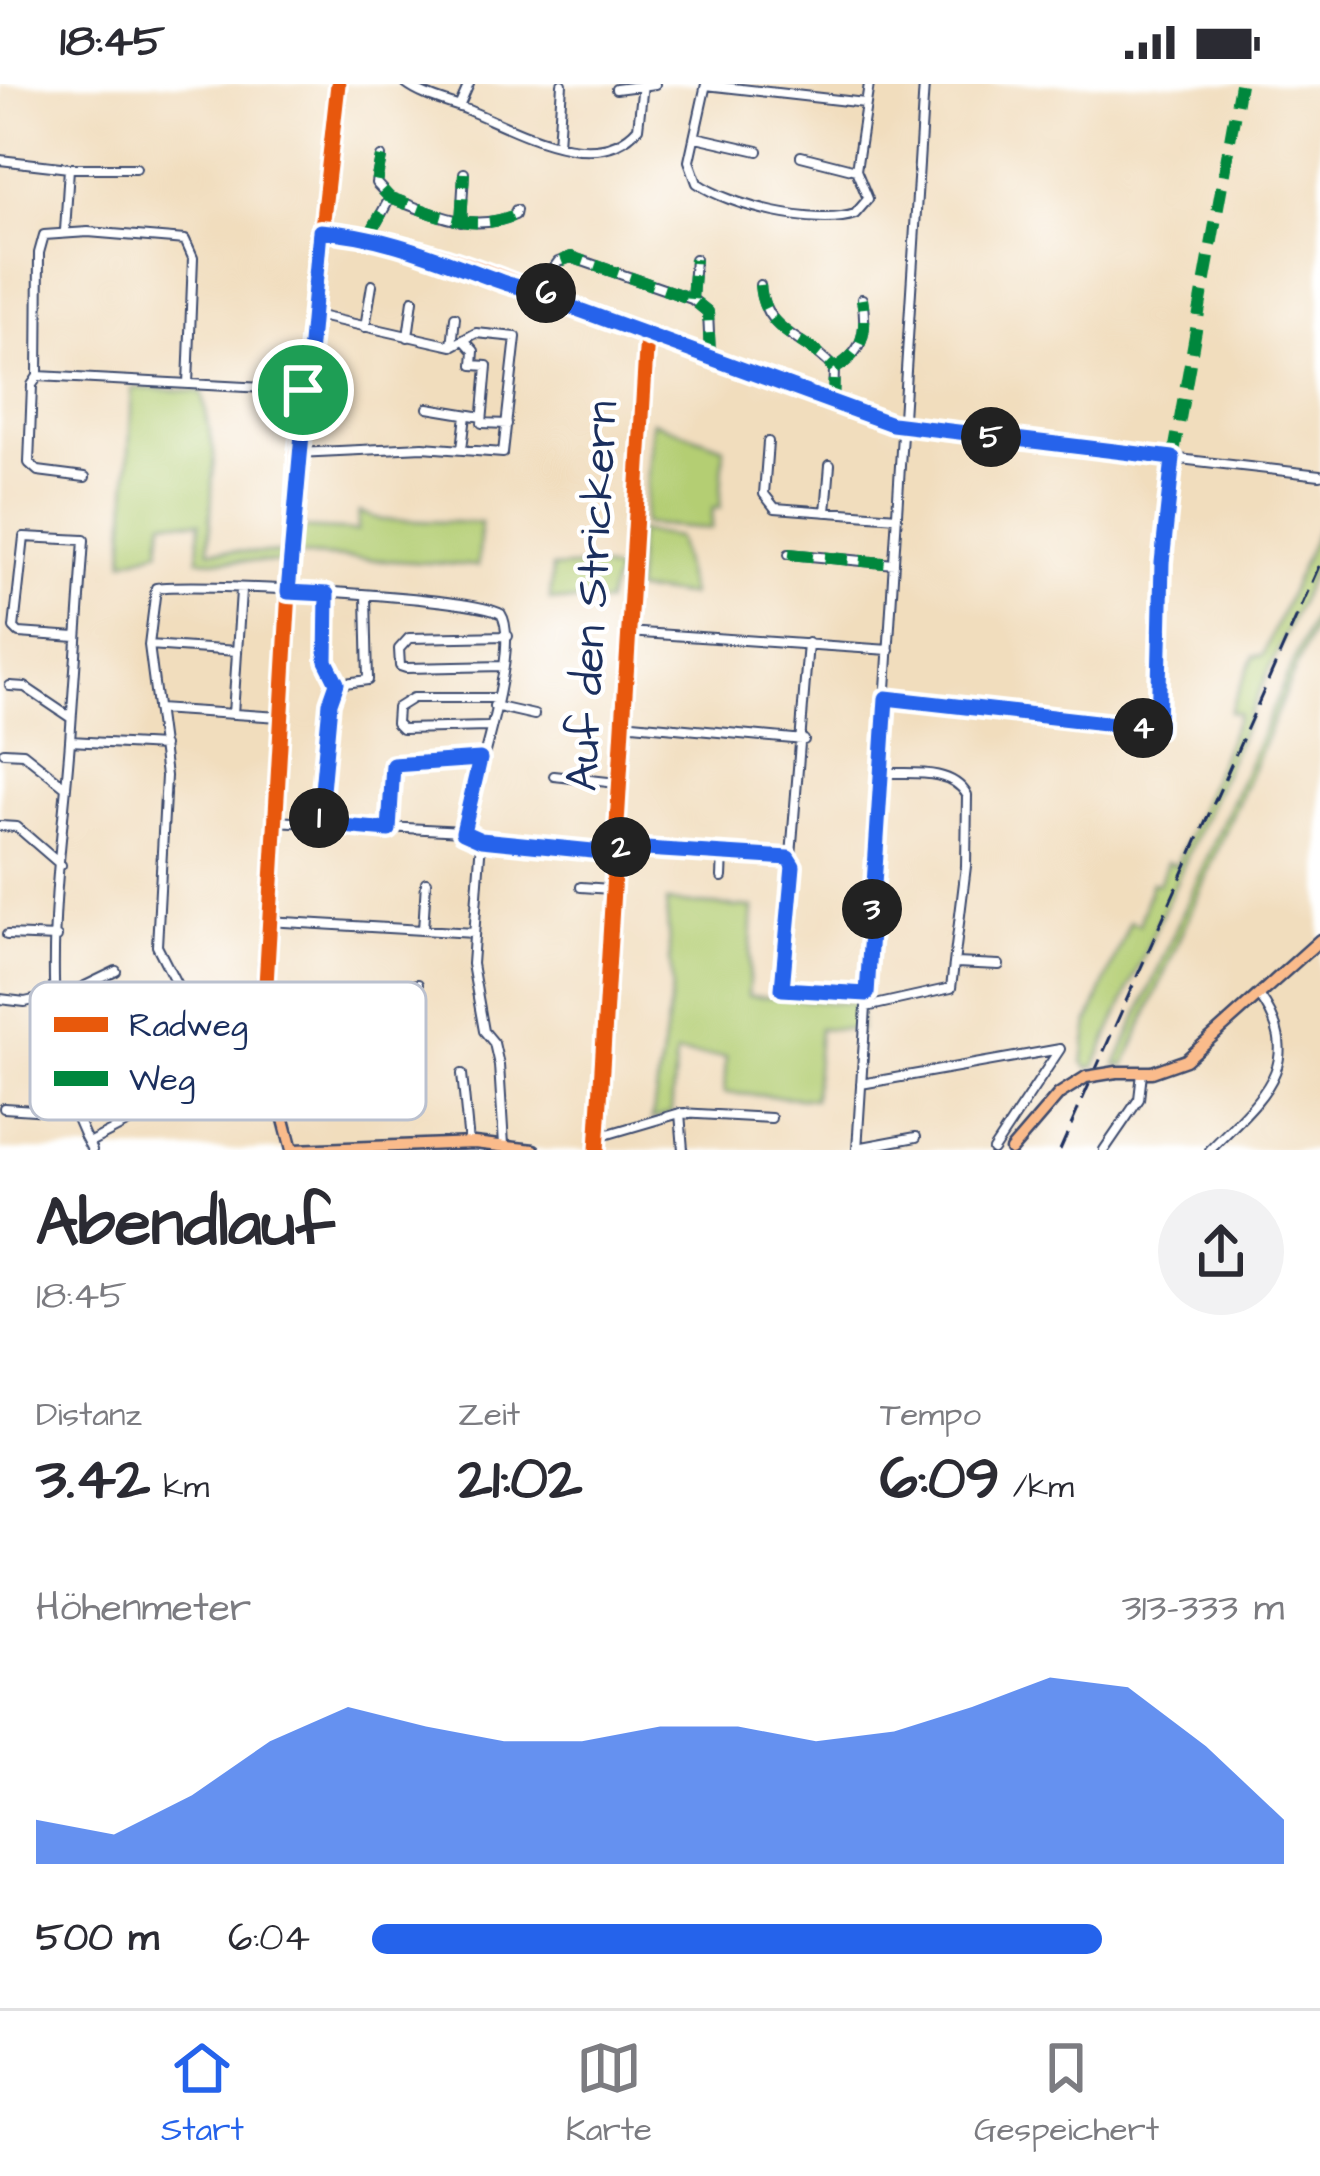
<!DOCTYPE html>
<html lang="de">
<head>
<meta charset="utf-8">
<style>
	body { margin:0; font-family:"Architects Daughter",sans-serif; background:#f2f2f3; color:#2b2b33; height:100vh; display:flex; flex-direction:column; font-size:45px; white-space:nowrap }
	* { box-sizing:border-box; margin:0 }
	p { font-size:39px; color:#7c7c81 }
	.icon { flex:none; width:66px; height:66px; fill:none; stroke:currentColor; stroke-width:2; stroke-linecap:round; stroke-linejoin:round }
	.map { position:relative; height:1066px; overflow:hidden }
	.drawer { display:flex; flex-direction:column; background:#fff; flex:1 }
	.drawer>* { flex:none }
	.pin { position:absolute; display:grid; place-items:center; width:102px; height:102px; color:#fff; margin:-51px; border:6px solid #fff; border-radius:50%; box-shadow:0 3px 12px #0007 }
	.km { position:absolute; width:60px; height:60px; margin:-30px; border-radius:50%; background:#222; color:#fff; font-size:33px; line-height:60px; text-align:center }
	.round { display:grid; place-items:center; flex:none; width:126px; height:126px; border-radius:63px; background:#f2f2f3 }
	.headline { display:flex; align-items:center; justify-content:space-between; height:204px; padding:0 36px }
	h1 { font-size:66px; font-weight:700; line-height:90px }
	.figures { display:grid; grid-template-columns:repeat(3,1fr); gap:18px; height:204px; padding:12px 36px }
	.figures div { display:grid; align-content:center }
	.figures b { font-size:60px; font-weight:700 }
	.figures small { font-size:33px; font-weight:400 }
	.figures p { font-size:33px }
	.chart { height:336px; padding:24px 36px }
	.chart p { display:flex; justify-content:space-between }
	.chart svg { width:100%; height:216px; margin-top:12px; fill:#2563eb; opacity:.7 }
	ul { padding:0 36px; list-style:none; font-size:39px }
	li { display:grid; grid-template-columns:192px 144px 1fr; align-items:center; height:90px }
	li i { height:30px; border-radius:15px; background:#2563eb }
	.status { display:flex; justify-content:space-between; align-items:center; height:84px; padding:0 60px; background:#fff; direction:ltr }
	.status svg { height:33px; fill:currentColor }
	.menu { display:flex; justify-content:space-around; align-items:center; height:168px; border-top:3px solid #e1e1e2; background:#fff; font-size:33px; color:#7c7c81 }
	.menu a { display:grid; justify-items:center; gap:6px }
	.menu .current { color:#2563eb }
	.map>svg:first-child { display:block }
</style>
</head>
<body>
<div class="status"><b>18:45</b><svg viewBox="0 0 49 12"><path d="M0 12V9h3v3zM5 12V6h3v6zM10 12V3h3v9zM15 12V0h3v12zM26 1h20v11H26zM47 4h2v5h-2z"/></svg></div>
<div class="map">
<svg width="1320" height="1066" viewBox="0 0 1320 1066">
	<rect width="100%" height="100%" fill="#fff"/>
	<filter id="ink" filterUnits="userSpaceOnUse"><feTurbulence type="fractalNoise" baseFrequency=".00833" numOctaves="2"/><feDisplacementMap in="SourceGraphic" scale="24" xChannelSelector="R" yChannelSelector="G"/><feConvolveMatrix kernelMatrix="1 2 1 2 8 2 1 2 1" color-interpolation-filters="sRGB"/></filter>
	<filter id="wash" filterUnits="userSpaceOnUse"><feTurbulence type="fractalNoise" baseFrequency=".004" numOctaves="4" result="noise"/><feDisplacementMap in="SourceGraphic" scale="48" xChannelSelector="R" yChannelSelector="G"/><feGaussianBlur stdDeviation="2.7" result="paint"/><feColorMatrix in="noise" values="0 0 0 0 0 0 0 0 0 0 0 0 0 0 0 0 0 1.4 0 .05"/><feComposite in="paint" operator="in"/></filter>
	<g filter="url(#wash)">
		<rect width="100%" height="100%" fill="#f1ddbd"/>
		<path fill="#b4ce73" stroke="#687e68" stroke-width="3" d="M132 304 202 308 214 369 209 466 284 470V479L198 475 200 438 163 436 160 466 124 477Z
			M652 337 724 363 720 424H713L711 445 644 440Z
			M359 428 382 436 481 439 478 482 297 471 299 444 357 447Z
			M1320 439V471L1095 982 1088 984 1083 978 1089 938 1130 837 1139 841 1152 798 1159 800 1167 778 1176 781 1239 630 1230 628 1233 620 1254 572 1263 571Z
			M638 447 677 453 690 511 635 507Z
			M595 482 617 488 606 519 550 516 552 484Z
			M1320 517V528L1125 981H1116Z
			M666 818 753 824 748 912 861 920 860 946 819 944 814 1015 724 1009 726 973 676 970 671 1029 652 1035 672 904Z"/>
	</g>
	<g filter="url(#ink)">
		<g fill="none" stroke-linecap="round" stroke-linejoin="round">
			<defs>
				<path id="minor" d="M406 0C423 13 448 18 468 26 515 45 596 93 638 44L643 0
					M706 0 689 77 697 99C729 122 818 143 855 130L868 115 856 86 869 0
					M706 1 865 19
					M616 5 655 0
					M459 23 469 0
					M696 53 758 67
					M558 61 562 0
					M801 72 856 86
					M381 73 376 99 390 114
					M0 76 69 84
					M461 138 464 89
					M65 147 69 84H136
					M321 147C386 151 442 176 503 198 526 206 542 206 563 220L907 344 1320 391
					M370 150 390 114C434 129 470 150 515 131L516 126
					M760 201C764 251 807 252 834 285
					M539 204 558 178 571 173 692 215 708 228 710 271
					M692 215 695 175
					M365 243 372 201
					M408 253 413 216
					M466 258 474 267 473 281 487 282 482 339 507 340
					M452 262 455 233
					M38 292 39 169 44 151 88 148 185 156 193 174 188 300
					M38 292 303 306
					M38 292 32 301 29 379 38 387 85 393
					M833 320 834 285C863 269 868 248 862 215
					M428 324 482 333
					M768 358 764 410 775 424 897 433
					M462 365 466 331
					M297 369 423 363 503 369 516 253 476 249 452 262 310 230
					M826 428 830 381
					M789 470 894 480
					M327 510 326 577 337 600
					M627 548 889 566
					M808 559 781 897 782 905 867 910
					M149 561 237 567
					M504 582 406 584 400 582 399 565 409 554 508 552
					M337 600 368 596 366 512
					M10 602 25 603 71 634
					M886 614 1158 645 1162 479 1173 374
					M494 622 534 631
					M157 625 280 633
					M233 630 241 507
					M622 639 804 656
					M488 643 402 645 396 639 397 624 413 614H495
					M70 657 84 456 24 453 14 544 19 549 76 553
					M4 668 23 669 66 703
					M554 692 617 699
					M274 737 463 747 502 761 613 769
					M319 740 330 618 337 600
					M0 742 17 743 61 781
					M389 746 393 681 480 675
					M481 756 472 880 484 947 494 959 499 981 504 1061
					M614 763 788 774 793 782
					M722 793 723 770
					M581 803 611 805
					M267 837 474 849
					M423 846 426 798
					M7 851 57 853
					M956 879 999 881
					M0 915 25 918 56 911
					M56 916 116 887
					M866 923 951 904 966 782 967 711C951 683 910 690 881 689
					M264 952 390 905 418 900
					M462 990 469 1059
					M65 997 192 932
					M272 1000 246 1003 220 985 157 862 166 692 149 561 156 504C199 498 472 512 501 530 522 561 473 706 463 747
					M861 1000 1060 965 993 1066
					M4 1024 49 1027 72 1021
					M680 1029 683 1066
					M598 1053 680 1029 771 1034
					M88 1059 206 998 220 985
					M857 1064 916 1053
					M92 1066C29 957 61 779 70 657L163 662
					M597 1066 647 251
					M857 1066 924 0
					M1104 1066 1139 1015 1142 989
					M1210 1066C1257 1017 1310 981 1259 911"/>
				<path id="major" d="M1117 988H1152L1186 976 1320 856
					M292 1066 265 963 262 915 297 369 338 0
					M294 1066 474 1059 534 1066
					M1011 1066 1059 1010 1086 993"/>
			</defs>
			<use href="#minor" stroke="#3b496c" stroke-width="12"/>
			<use href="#major" stroke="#3b496c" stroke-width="15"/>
			<use href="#minor" stroke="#fff" stroke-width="8"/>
			<use href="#major" stroke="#fabb8b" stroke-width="10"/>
			<path stroke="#1b2f5e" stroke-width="3" stroke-dasharray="18 9" stroke-linecap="butt" d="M1060 1066 1320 480"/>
			<defs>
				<path id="major-bridge" d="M1086 993 1117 988"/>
			</defs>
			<use href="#major-bridge" stroke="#3b496c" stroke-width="15" stroke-linecap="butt"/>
			<use href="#major-bridge" stroke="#fabb8b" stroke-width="10"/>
			<path stroke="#00873e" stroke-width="12" stroke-dasharray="24 12" stroke-linecap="butt" d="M381 73 376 99 390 114
				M461 138 464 89
				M370 150 390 114C434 129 470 150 515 131L516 126
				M760 201C764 251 807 252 834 285
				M539 204 558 178 571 173 692 215 708 228 710 271
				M692 215 695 175
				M833 320 834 285C863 269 868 248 862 215
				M1173 374 1240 0
				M789 470 894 480"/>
			<defs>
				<path id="cycleway" d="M320 147C426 153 547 214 647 251L597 1066
					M263 952 297 369 338 0"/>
			</defs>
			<use href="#cycleway" stroke="#fff" stroke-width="22"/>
			<use href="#cycleway" stroke="#e8590c" stroke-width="15"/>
		</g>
	</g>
	<g fill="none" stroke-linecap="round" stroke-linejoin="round" filter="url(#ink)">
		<defs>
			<path id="route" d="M320 147C385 151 441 176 502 198 528 207 539 204 563 220L892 340 1173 374 1162 479 1158 645 886 614 867 910 782 905 793 782 788 774 614 763 613 769 481 756 463 748 480 675 393 681 389 746 319 740 330 619 337 599 326 577 327 510 288 508Z"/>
		</defs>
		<use href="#route" stroke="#fff" stroke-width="24"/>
		<use href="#route" stroke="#2563eb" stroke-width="15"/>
	</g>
	<g text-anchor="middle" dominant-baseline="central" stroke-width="9" stroke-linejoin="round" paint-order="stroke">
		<g font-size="45" fill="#1b2f5e" stroke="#fff">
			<text transform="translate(593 512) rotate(-87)">Auf den Strickern</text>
		</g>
	</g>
	<rect x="30" y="898" width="396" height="138" rx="18" fill="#fff" stroke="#bbc1cf" stroke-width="3"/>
	<rect x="54" y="933" width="54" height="15" fill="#e8590c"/>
	<rect x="54" y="987" width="54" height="15" fill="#00873e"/>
	<g font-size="33" fill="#1b2f5e">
		<text x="129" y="952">Radweg</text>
		<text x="129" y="1006">Weg</text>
	</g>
</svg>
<div class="pin" style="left:303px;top:306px;background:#1e9e55"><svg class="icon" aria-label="arrive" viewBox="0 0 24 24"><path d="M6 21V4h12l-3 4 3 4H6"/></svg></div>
<b class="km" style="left:319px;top:734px">1</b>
<b class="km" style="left:621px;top:763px">2</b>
<b class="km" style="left:872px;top:825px">3</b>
<b class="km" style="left:1143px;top:644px">4</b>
<b class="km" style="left:991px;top:353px">5</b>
<b class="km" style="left:546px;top:209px">6</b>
</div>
<section class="drawer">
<div class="headline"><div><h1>Abendlauf</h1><p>18:45</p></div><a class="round"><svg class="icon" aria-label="share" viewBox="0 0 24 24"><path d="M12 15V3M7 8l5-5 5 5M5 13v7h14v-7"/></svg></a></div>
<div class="figures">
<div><p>Distanz</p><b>3.42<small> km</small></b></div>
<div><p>Zeit</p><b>21:02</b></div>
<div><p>Tempo</p><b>6:09<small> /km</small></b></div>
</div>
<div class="chart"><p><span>Höhenmeter</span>313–333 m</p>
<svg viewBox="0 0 160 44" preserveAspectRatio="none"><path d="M0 44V35L10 38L20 30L30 19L40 12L50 16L60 19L70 19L80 16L90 16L100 19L110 17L120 12L130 6L140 8L150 20L160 35V44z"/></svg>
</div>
<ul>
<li><b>500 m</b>6:04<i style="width:80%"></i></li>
</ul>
</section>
<nav class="menu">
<a class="current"><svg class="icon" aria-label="home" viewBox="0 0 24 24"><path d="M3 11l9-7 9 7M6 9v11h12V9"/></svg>Start</a>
<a><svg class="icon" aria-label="map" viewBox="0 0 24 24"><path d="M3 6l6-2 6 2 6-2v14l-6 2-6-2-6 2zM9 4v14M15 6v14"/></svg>Karte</a>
<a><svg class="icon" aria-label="saved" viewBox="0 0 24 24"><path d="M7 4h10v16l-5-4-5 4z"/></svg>Gespeichert</a>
</nav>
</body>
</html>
